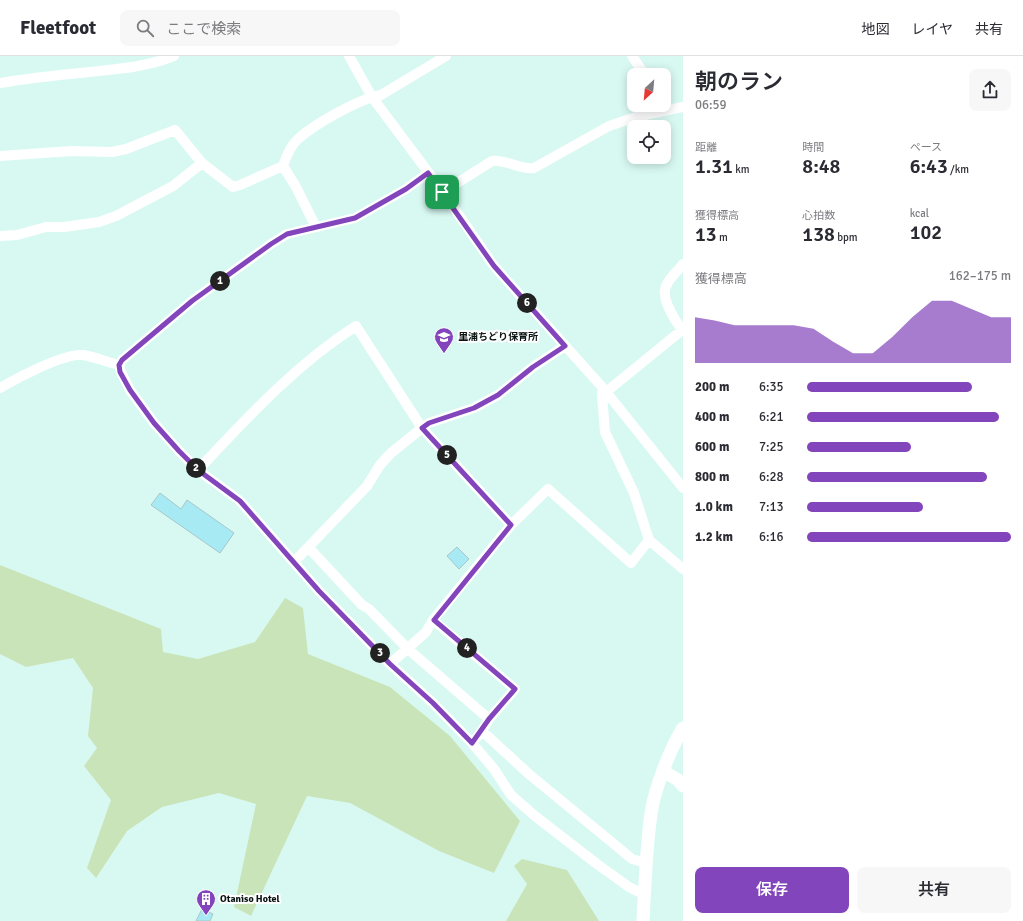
<!DOCTYPE html>
<html lang="ja">
<head>
<meta charset="utf-8">
<style>
	body { margin:0; font-family:Signika,"Noto Sans JP",sans-serif; background:#f7f7f7; color:#2b2b33; height:100vh; display:flex; flex-direction:column; font-size:15px; white-space:nowrap }
	* { box-sizing:border-box; margin:0 }
	p { font-size:13px; color:#7c7c81 }
	.icon { flex:none; width:22px; height:22px; fill:none; stroke:currentColor; stroke-width:2; stroke-linecap:round; stroke-linejoin:round }
	.map { position:relative; flex:1; overflow:hidden }
	.details { display:flex; flex-direction:column; background:#fff; width:340px }
	.details>* { flex:none }
	.needle { width:26px; rotate:206deg }
	.buttons { position:absolute; left:627px; top:12px; display:grid; gap:8px }
	.buttons a { display:grid; place-items:center; width:44px; height:44px; border-radius:8px; background:#fff; box-shadow:0 2px 10px #0003; font-size:20px }
	.pin { position:absolute; display:grid; place-items:center; width:34px; height:34px; color:#fff; margin:-17px; border-radius:8px; box-shadow:0 2px 6px #0006 }
	.km { position:absolute; width:20px; height:20px; margin:-10px; border-radius:50%; background:#222; color:#fff; font-size:11px; line-height:20px; text-align:center }
	.round { display:grid; place-items:center; flex:none; width:42px; height:42px; border-radius:8px; background:#f7f7f7 }
	.overview { display:flex; align-items:center; justify-content:space-between; height:68px; padding:0 12px }
	h1 { font-size:22px; font-weight:600; line-height:30px }
	.figures { display:grid; grid-template-columns:repeat(3,1fr); gap:6px; height:68px; padding:4px 12px }
	.figures div { display:grid; align-content:center }
	.figures b { font-size:20px; font-weight:600 }
	.figures small { font-size:11px; font-weight:400 }
	.figures p { font-size:11px }
	.chart { height:112px; padding:8px 12px }
	.chart p { display:flex; justify-content:space-between }
	.chart svg { width:100%; height:72px; margin-top:4px; fill:#8345bb; opacity:.7 }
	.cta { display:flex; gap:8px; margin-top:auto; padding:8px 12px }
	.cta a { flex:1; height:46px; border-radius:8px; background:#8345bb; color:#fff; font-size:16px; font-weight:600; line-height:46px; text-align:center }
	.cta a+a { background:#f7f7f7; color:#2b2b33 }
	ul { padding:0 12px; list-style:none; font-size:13px }
	li { display:grid; grid-template-columns:64px 48px 1fr; align-items:center; height:30px }
	li i { height:10px; border-radius:5px; background:#8345bb }
	header { display:flex; align-items:center; gap:24px; box-sizing:border-box; height:56px; padding:0 20px; background:#fff; border-bottom:1px solid #e1e1e2 }
	header strong { font-size:19px }
	nav { display:flex; gap:22px; margin-inline-start:auto; font-size:14px }
	.search { width:280px; height:36px; background:#f7f7f7; display:flex; align-items:center; gap:10px; box-sizing:border-box; padding:0 14px; border-radius:8px; color:#7c7c81; font-size:15px }
	main { display:flex; flex:1; min-height:0 }
	.map>svg:first-child { display:block }
</style>
</head>
<body>
<header>
<strong>Fleetfoot</strong>
<div class="search"><svg class="icon" aria-label="search" viewBox="0 0 24 24"><circle cx="10" cy="10" r="6"/><path d="M15 15l6 6"/></svg>ここで検索</div>
<nav><a>地図</a><a>レイヤ</a><a>共有</a></nav>
</header>
<main>
<div class="map">
<svg width="683" height="865" viewBox="0 0 683 865">
	<rect width="100%" height="100%" fill="#d8f9f2"/>
	<path fill="#cae4ba" d="M0 509 161 573 163 596 198 603 255 586 285 542 303 552 308 598 390 631 450 680 520 765 494 817 439 795 350 747 307 740 251 860 234 851 256 748 219 737 162 751 127 775 96 822 87 812 111 744 84 710 97 692 88 680 93 632 73 602 26 611 0 598Z
		M522 803 567 814 599 865H506L527 828 514 810Z"/>
	<path fill="#a8eaf3" stroke="#a6c6ca" d="M160 437 181 453 187 444 234 477 220 497 151 449Z
		M457 491 469 503 459 513 447 500Z
		M202 853 213 858 210 865H196Z"/>
	<g fill="none" stroke-linecap="round" stroke-linejoin="round">
		<path stroke="#fff" stroke-width="10" d="M349 0 372 41 443 136 494 210 603 332 683 432
			M632 0 645 19
			M0 27C30 22 59 19 89 16 119 13 146 11 174 0
			M0 100 72 95 112 96 126 93 175 74 202 107 233 131 240 129 283 110C286 101 291 89 298 83 316 67 359 43 381 39L446 0
			M283 110 296 131 316 171
			M428 117 406 133 355 162 287 178 271 188 192 245 122 304 119 309 121 316 130 334 154 367 179 395 198 414 240 445 319 535 390 608 433 647 472 687 494 713 511 739 535 760 597 808 629 831 645 839
			M443 136 492 105C507 103 519 114 534 112L609 70 636 61 683 51
			M0 180 17 179 46 171H64L99 166 116 160 173 130 202 107
			M683 208C677 216 666 225 665 234 663 246 676 266 683 275
			M0 332C17 322 64 297 83 299 95 301 107 306 119 309
			M603 332 602 338 605 376 634 437 649 484 683 513
			M606 336 682 274
			M198 414C247 362 295 309 356 270L422 372 511 469
			M309 492 362 549 369 553 408 593 489 663 482 675
			M294 506 367 430 380 409 391 397 422 372 429 367 474 352 498 339 533 311 565 290
			M433 564 515 633 489 663
			M390 608 426 576 433 564 511 469 548 433 631 507 649 484
			M472 687 482 675 530 719 614 788 632 803 647 807"/>
		<path stroke="#fff" stroke-width="13" d="M663 715 678 724 683 730
			M643 865C645 830 646 793 651 758 654 734 670 693 683 672"/>
	</g>
	<g fill="none" stroke-linecap="round" stroke-linejoin="round">
		<defs>
			<path id="route" d="M428 117 494 210 565 290 533 311 498 339 474 352 429 367 422 372 511 469 434 564 515 633 489 663 472 687 433 647 390 608 319 535 240 445 198 414 179 395 154 367 130 334 120 316 119 309 122 304 192 245 271 188 287 178 355 162 406 133Z"/>
		</defs>
		<use href="#route" stroke="#fff" stroke-width="8"/>
		<use href="#route" stroke="#8345bb" stroke-width="5"/>
	</g>
	<defs>
		<symbol id="school-pin" viewBox="-11 -11 22 30"><path d="M0 17L-7.5 6A9.5 9.5 0 1 1 7.5 6Z" fill="#8345bb" stroke="#fff"/><path d="M0-5L7-2L0 1L-7-2ZM-4 1L0 2.5L4 1V4Q0 6-4 4Z" fill="#fff"/></symbol>
		<symbol id="building-pin" viewBox="-11 -11 22 30"><path d="M0 17L-7.5 6A9.5 9.5 0 1 1 7.5 6Z" fill="#8345bb" stroke="#fff"/><path d="M-4-6H4V6H1V3H-1V6H-4ZM-2.5-4.3h1.7v1.8h-1.7ZM.8-4.3h1.7v1.8H.8ZM-2.5-1h1.7V.8h-1.7ZM.8-1h1.7V.8H.8Z" fill="#fff"/></symbol>
	</defs>
	<g fill-rule="evenodd">
		<use href="#school-pin" x="433" y="270" width="22" height="30"/>
		<use href="#building-pin" x="195" y="832" width="22" height="30"/>
	</g>
	<g text-anchor="middle" dominant-baseline="central" stroke-width="4" stroke-linejoin="round" paint-order="stroke">
		<g font-size="10" font-weight="bold" fill="#091412" stroke="#fff" text-anchor="start">
			<text x="458" y="281">里浦ちどり保育所</text>
			<text x="220" y="843">Otaniso Hotel</text>
		</g>
	</g>
</svg>
<div class="buttons">
<a><svg class="needle" viewBox="-14 -14 28 28"><path d="M0-13l5 13h-10z" fill="#e53935"/><path d="M0 13l5-13h-10z" fill="#7c7c81"/></svg></a>
<a><svg class="icon" aria-label="locate" viewBox="0 0 24 24"><circle cx="12" cy="12" r="6"/><path d="M12 2v4M12 18v4M2 12h4M18 12h4"/></svg></a>
</div>
<div class="pin" style="left:442px;top:136px;background:#1e9e55"><svg class="icon" aria-label="arrive" viewBox="0 0 24 24"><path d="M6 21V4h12l-3 4 3 4H6"/></svg></div>
<b class="km" style="left:220px;top:225px">1</b>
<b class="km" style="left:196px;top:412px">2</b>
<b class="km" style="left:380px;top:597px">3</b>
<b class="km" style="left:467px;top:592px">4</b>
<b class="km" style="left:447px;top:399px">5</b>
<b class="km" style="left:527px;top:247px">6</b>
</div>
<section class="details">
<div class="overview"><div><h1>朝のラン</h1><p>06:59</p></div><a class="round"><svg class="icon" aria-label="share" viewBox="0 0 24 24"><path d="M12 15V3M7 8l5-5 5 5M5 13v7h14v-7"/></svg></a></div>
<div class="figures">
<div><p>距離</p><b>1.31<small> km</small></b></div>
<div><p>時間</p><b>8:48</b></div>
<div><p>ペース</p><b>6:43<small> /km</small></b></div>
</div>
<div class="figures">
<div><p>獲得標高</p><b>13<small> m</small></b></div>
<div><p>心拍数</p><b>138<small> bpm</small></b></div>
<div><p>kcal</p><b>102</b></div>
</div>
<div class="chart"><p><span>獲得標高</span>162–175 m</p>
<svg viewBox="0 0 160 44" preserveAspectRatio="none"><path d="M0 44V16L10 18L20 21L30 21L40 21L50 21L60 23L70 31L80 38L90 38L100 28L110 16L120 6L130 6L140 11L150 16L160 16V44z"/></svg>
</div>
<ul>
<li><b>200 m</b>6:35<i style="width:81%"></i></li>
<li><b>400 m</b>6:21<i style="width:94%"></i></li>
<li><b>600 m</b>7:25<i style="width:51%"></i></li>
<li><b>800 m</b>6:28<i style="width:88%"></i></li>
<li><b>1.0 km</b>7:13<i style="width:57%"></i></li>
<li><b>1.2 km</b>6:16<i style="width:100%"></i></li>
</ul>
<div class="cta"><a>保存</a><a>共有</a></div>
</section>
</main>
</body>
</html>
